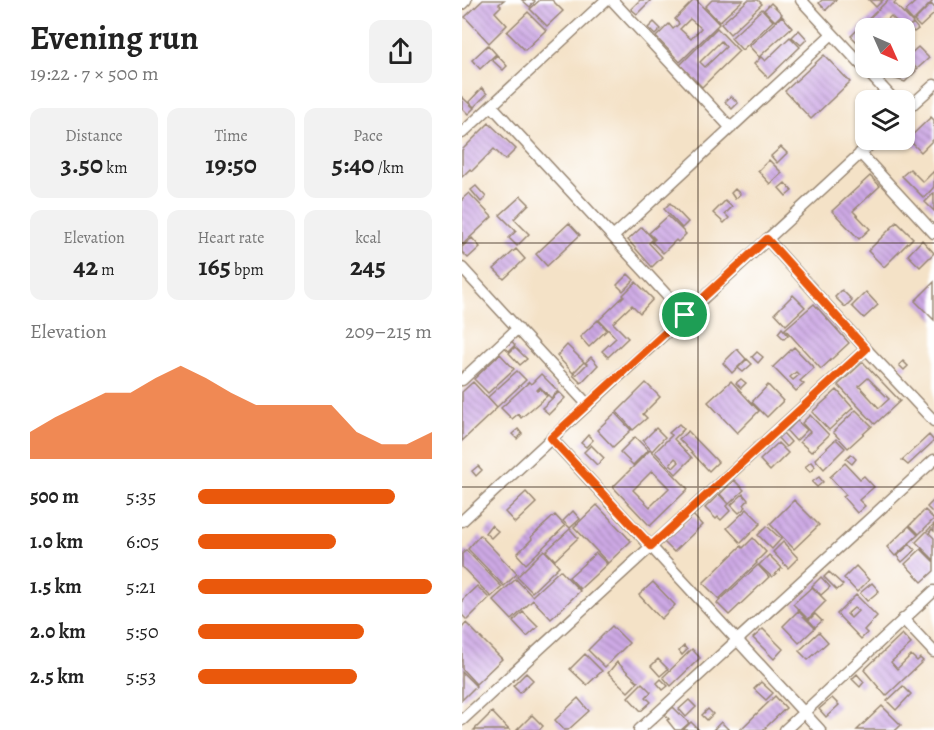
<!DOCTYPE html>
<html lang="en">
<head>
<meta charset="utf-8">
<style>
	body { margin:0; font-family:Alegreya,serif; background:#f2f2f2; color:#222; height:100vh; display:flex; flex-direction:column; font-size:22px; white-space:nowrap }
	* { box-sizing:border-box; margin:0 }
	p { font-size:20px; color:#767676 }
	.icon { flex:none; width:33px; height:33px; fill:none; stroke:currentColor; stroke-width:2; stroke-linecap:round; stroke-linejoin:round }
	.map { position:relative; flex:1; overflow:hidden }
	.side { display:flex; flex-direction:column; background:#fff; width:462px }
	.side>* { flex:none }
	.needle { width:39px; rotate:135deg }
	.fabs { position:absolute; left:393px; top:18px; display:grid; gap:12px }
	.fabs a { display:grid; place-items:center; width:60px; height:60px; border-radius:12px; background:#fff; box-shadow:0 2px 4px #0004; font-size:30px }
	.pin { position:absolute; display:grid; place-items:center; width:51px; height:51px; color:#fff; margin:-26px; border:3px solid #fff; border-radius:50%; box-shadow:0 2px 6px #0007 }
	.round { display:grid; place-items:center; flex:none; width:63px; height:63px; border-radius:12px; background:#f2f2f2 }
	.head { display:flex; align-items:center; justify-content:space-between; height:102px; padding:0 30px }
	h1 { font-size:33px; font-weight:700; line-height:45px }
	.stats { display:grid; grid-template-columns:repeat(3,1fr); gap:9px; height:102px; padding:6px 30px }
	.stats div { display:grid; align-content:center; border-radius:12px; background:#f2f2f2; text-align:center }
	.stats b { font-size:26px; font-weight:700 }
	.stats small { font-size:16px; font-weight:400 }
	.stats p { font-size:16px }
	.chart { height:168px; padding:12px 30px }
	.chart p { display:flex; justify-content:space-between }
	.chart svg { width:100%; height:108px; margin-top:6px; fill:#ea580c; opacity:.7 }
	ul { padding:0 30px; list-style:none; font-size:20px }
	li { display:grid; grid-template-columns:96px 72px 1fr; align-items:center; height:45px }
	li i { height:15px; border-radius:8px; background:#ea580c }
	main { display:flex; flex:1; min-height:0 }
	.map>svg:first-child { display:block }
</style>
</head>
<body>
<main>
<section class="side">
<div class="head"><div><h1>Evening run</h1><p>19:22 · 7 × 500 m</p></div><a class="round"><svg class="icon" aria-label="share" viewBox="0 0 24 24"><path d="M12 15V3M7 8l5-5 5 5M5 13v7h14v-7"/></svg></a></div>
<div class="stats">
<div><p>Distance</p><b>3.50<small> km</small></b></div>
<div><p>Time</p><b>19:50</b></div>
<div><p>Pace</p><b>5:40<small> /km</small></b></div>
</div>
<div class="stats">
<div><p>Elevation</p><b>42<small> m</small></b></div>
<div><p>Heart rate</p><b>165<small> bpm</small></b></div>
<div><p>kcal</p><b>245</b></div>
</div>
<div class="chart"><p><span>Elevation</span>209–215 m</p>
<svg viewBox="0 0 160 44" preserveAspectRatio="none"><path d="M0 44V33L10 27L20 22L30 17L40 17L50 11L60 6L70 11L80 17L90 22L100 22L110 22L120 22L130 33L140 38L150 38L160 33V44z"/></svg>
</div>
<ul>
<li><b>500 m</b>5:35<i style="width:84%"></i></li>
<li><b>1.0 km</b>6:05<i style="width:59%"></i></li>
<li><b>1.5 km</b>5:21<i style="width:100%"></i></li>
<li><b>2.0 km</b>5:50<i style="width:71%"></i></li>
<li><b>2.5 km</b>5:53<i style="width:68%"></i></li>
</ul>
</section>
<div class="map">
<svg width="472" height="730" viewBox="0 0 472 730">
	<defs>
		<pattern id="building-back-hatch" width="6" height="6" patternUnits="userSpaceOnUse" patternTransform="scale(1.5)"><rect width="6" height="6" fill="#cda9e5"/><path d="M-1 5l2 2M0 0l6 6M5-1l2 2" fill="none" stroke="#a88ab9"/></pattern>
	</defs>
	<rect width="100%" height="100%" fill="#fff"/>
	<filter id="ink" filterUnits="userSpaceOnUse"><feTurbulence type="fractalNoise" baseFrequency=".0167" numOctaves="2"/><feDisplacementMap in="SourceGraphic" scale="12" xChannelSelector="R" yChannelSelector="G"/><feConvolveMatrix kernelMatrix="1 2 1 2 8 2 1 2 1" color-interpolation-filters="sRGB"/></filter>
	<filter id="wash" filterUnits="userSpaceOnUse"><feTurbulence type="fractalNoise" baseFrequency=".008" numOctaves="4" result="noise"/><feDisplacementMap in="SourceGraphic" scale="24" xChannelSelector="R" yChannelSelector="G"/><feGaussianBlur stdDeviation="1.35" result="paint"/><feColorMatrix in="noise" values="0 0 0 0 0 0 0 0 0 0 0 0 0 0 0 0 0 1.4 0 .05"/><feComposite in="paint" operator="in"/></filter>
	<g filter="url(#wash)">
		<rect width="100%" height="100%" fill="#f4e2c7"/>
		<g id="blocks">
			<path fill="url(#building-back-hatch)" fill-rule="evenodd" d="M21 0H42L37 4 39 6 33 12 45 25 27 43 3 17Z
				M60 0H72L73 1 68 7Z
				M78 0H90L101 11 85 26 68 9Z
				M178 0H189L175 14 169 9Z
				M232 0H234L257 24 218 62 194 37 207 24 211 29 217 24 213 19ZM228 19 239 28 229 39 218 29Z
				M250 0H281L257 22 243 7Z
				M286 0H296L300 4 268 34 259 24Z
				M360 0H374L364 10 357 3Z
				M407 0H421L414 7Z
				M426 0H436L432 3 451 23 442 30V28H428L435 22 429 16 416 28H404V51L389 36Z
				M455 0H468L470 2 451 21 443 12Z
				M309 3 320 14 313 21 302 10Z
				M469 4 472 7V14L458 27 452 21Z
				M300 9 311 21 280 50 269 38Z
				M66 12 84 30 63 50 45 32Z
				M320 16 330 27 297 57 287 46Z
				M192 22 199 29 193 35 186 28Z
				M451 23 456 29 452 32 447 27Z
				M255 28 277 51 240 87 218 65ZM259 41 264 47 243 67 238 62Z
				M337 30 345 39 339 45 330 37Z
				M328 37 338 47 306 78 292 64 299 57 303 61Z
				M26 45 34 54 18 69 10 60Z
				M456 47 467 58 455 69 444 58Z
				M35 55 45 66 41 70 30 60Z
				M362 55 388 82 349 119 323 91Z
				M442 60 454 71 443 82 427 77 436 68H442Z
				M20 88 25 94 12 107 7 102Z
				M269 96 276 103 270 109 263 102Z
				M0 97 12 108 6 114 0 108Z
				M469 117 472 120V139L459 152 446 139Z
				M27 123 54 149 43 160 32 149 10 171 8 169 0 177V150Z
				M319 147 325 153 315 163 309 156Z
				M307 160 320 173 308 184 296 171Z
				M448 169 461 182 472 171V187L462 198 440 176Z
				M408 176 418 186 391 211 408 229 397 239 370 211Z
				M323 183 330 191 324 196 317 188Z
				M14 186 24 197 19 202 9 190Z
				M273 189 278 194 273 199 269 193Z
				M7 193 30 217 0 245V199Z
				M472 193V211L463 202Z
				M59 196 67 204 52 219 67 234 55 246 47 238 54 231 38 215Z
				M263 201 270 207 263 214 267 218 262 223 251 213Z
				M208 203 226 222 220 228 202 209Z
				M206 216 224 234 216 242 214 240 201 253 190 242 193 239 187 233Z
				M435 222 451 238 422 267 406 251Z
				M107 223 118 235 85 266 74 254Z
				M180 227 191 239 187 243 200 257 190 267 166 240Z
				M10 238 18 247 6 258 0 252V247Z
				M460 240 472 253 458 267 446 255Z
				M54 249 63 259 42 279 32 269Z
				M166 274 172 280 161 291 155 285Z
				M174 282 191 299 178 313 170 305 151 323 166 338 146 357 140 351 154 338 137 320 162 296 161 295Z
				M472 282V320L453 301Z
				M380 290 390 300 383 307 373 297Z
				M404 292 416 305 402 318 390 306Z
				M331 295 343 307 324 325 313 313Z
				M352 304 387 343 359 369 323 329Z
				M136 320 145 330 127 347 118 337Z
				M320 328 326 335 322 339 316 333Z
				M47 338 53 345 47 351 40 345Z
				M105 345 122 362 111 373 95 356Z
				M53 347 65 359 58 365 47 353Z
				M332 347 352 368 338 381 342 384 334 391 311 367ZM334 372 337 375 331 380 328 377Z
				M275 349 284 359 270 373 261 363Z
				M295 352 301 357 296 363 290 357Z
				M38 354 52 369 26 393 12 379Z
				M129 357 136 365 119 383 111 375 112 373 114 375 125 364 123 363Z
				M285 359 290 364 281 372 276 368Z
				M441 361 446 366 442 370 437 365Z
				M401 362 438 401 413 424 376 385ZM406 378 427 399 417 408 397 386Z
				M55 371 64 380 35 407 26 397Z
				M79 374 96 391 89 398 78 387 75 390 76 391 78 388 85 396 59 418 56 414 50 419 39 408 67 382 69 384Z
				M279 379 284 383 279 388 274 383Z
				M269 381 297 411 275 433 246 402Z
				M11 382 35 408 0 441V392Z
				M184 383 198 397 181 414 185 418 171 430 155 412Z
				M306 385 321 401 305 417 290 402Z
				M375 390 391 408 367 430 350 412Z
				M97 392 103 398 87 414 80 408Z
				M394 410 410 426 386 448 371 432Z
				M153 413 169 430 151 447 135 430Z
				M348 415 367 435 349 452 338 442 348 432 340 423Z
				M335 421 345 430 334 441 325 431Z
				M217 424 222 429 212 439 230 458 214 474 193 452 210 435 207 433ZM213 458 217 462 212 467 208 464Z
				M194 428 203 437 190 451 181 441Z
				M56 429 60 434 55 439 50 434Z
				M226 431 256 462 247 471 217 439Z
				M321 433 329 442 324 447 316 438Z
				M126 435 131 440 124 447 119 443Z
				M467 435 472 441 446 465 440 460Z
				M173 437 186 450 171 465 158 452Z
				M374 439 383 448 362 469 353 459Z
				M316 443 326 453 308 471 298 460Z
				M129 445 142 458 135 465 122 452Z
				M188 450 226 489 188 526 151 487ZM190 471 207 488 188 507 171 490Z
				M389 454 394 459 390 464 384 459Z
				M349 462 353 467 348 472 343 467Z
				M383 463 398 479 402 476 412 487 397 500 403 506 395 513 381 497 384 495 368 477Z
				M16 466 20 470 14 476 10 471Z
				M357 477 361 482 355 487 350 482Z
				M272 480 282 490 267 504 258 494Z
				M64 492 74 503 53 523 43 512Z
				M257 494 266 504 264 506 268 511 259 520 256 517 254 519 243 508Z
				M281 494 286 500 282 505 284 507 277 513 269 505Z
				M332 500 357 525 332 549 308 524Z
				M472 500V514L465 507Z
				M135 505 169 541 146 563 112 527Z
				M285 509 299 523 279 543 265 528Z
				M463 510 472 519 457 534 448 525Z
				M111 511 118 519 108 528 101 521Z
				M93 515 103 526 64 564 55 554 70 539 69 537Z
				M231 515 240 525 212 552 202 542Z
				M472 524V531L470 529 467 533 472 538V560L454 542Z
				M29 525 36 531 29 538 23 533Z
				M305 526 319 539 310 549 296 535Z
				M447 526 456 535 433 556 425 547Z
				M108 529 116 538 93 560 84 551Z
				M18 535 55 574 42 586 6 549Z
				M291 538 304 552 294 562 295 563 257 599 241 583 279 546 281 548Z
				M321 542 336 558 326 568 311 552Z
				M448 544 453 550 440 562 435 556Z
				M459 549 472 562V571L460 582 443 564Z
				M4 550 40 587 29 597 0 567V554Z
				M82 550 97 566 70 592 55 577Z
				M134 553 145 564 118 589 107 577Z
				M307 555 320 568 310 577 297 565Z
				M296 565 307 577 267 615 255 603Z
				M394 566 407 580 395 592 382 578Z
				M98 570 118 591 89 619 71 600 50 620 31 600 54 579 70 596Z
				M367 572 381 585 375 590 362 577Z
				M359 577 368 587 359 595 350 586Z
				M191 582 213 605 199 619 177 595Z
				M410 583 417 591 405 601 398 593Z
				M15 586 27 598 5 620 0 615V600Z
				M350 587 364 601 346 619 331 604Z
				M394 595 415 616 402 630 405 633 399 639 375 614ZM392 608 396 611 389 618 385 614Z
				M336 611 353 628 337 643 321 626Z
				M61 612 76 627 65 637 51 622Z
				M353 614 360 621 353 627 347 620Z
				M4 623 40 659 14 684 0 669V628Z
				M150 626 167 643 143 667 126 650Z
				M301 629 321 649 312 659 291 638Z
				M357 632 366 642 346 660 337 651Z
				M440 634 449 644 429 662 435 669 449 655 455 661 458 658 461 661 424 696 402 670Z
				M222 646 225 650 220 655 217 651Z
				M230 649 238 658 209 686 201 677Z
				M123 654 140 671 125 685 108 669Z
				M196 659 206 669 198 676 189 666Z
				M155 662 176 682 166 692 146 673Z
				M0 672 14 686 0 700Z
				M64 673 71 680 58 693 51 686Z
				M395 674 402 682 398 687 390 679Z
				M199 679 206 686 201 690 195 683Z
				M299 682 311 693 304 700 292 689Z
				M180 683 189 692 184 697 189 702 179 711 166 697Z
				M441 686 449 694 434 710 425 701Z
				M313 696 324 708 301 730H278Z
				M116 698 127 711 106 730H102L93 720Z
				M370 698 377 705 364 717 357 709Z
				M227 700 234 707 224 717 217 709Z
				M420 706 439 725 434 730H395Z
				M211 707 227 723 219 730H213L205 720 207 719 203 715Z
				M246 709 251 714 245 720 240 715Z
				M30 712 47 730H12Z
				M70 715 81 726 77 730H55Z
				M229 722 237 730H221Z
				M259 722 267 730H251Z"/>
		</g>
	</g>
	<g filter="url(#ink)">
		<use href="#blocks" fill-opacity="0" stroke="#988672" stroke-width="1.5"/>
		<g fill="none" stroke-linecap="round" stroke-linejoin="round">
			<defs>
				<path id="street" d="M150 0 269 128
					M339 0 432 100
					M0 4 4 0
					M30 106 223 315
					M442 112 472 85
					M0 133 144 0
					M398 153 472 233
					M151 237 370 34
					M305 239 404 349 472 421
					M0 268 126 405
					M0 380 56 328
					M89 438 358 730
					M0 521 413 140
					M441 619 472 652
					M0 720 404 349
					M177 730 472 460
					M323 730 472 591"/>
			</defs>
			<use href="#street" stroke="#988672" stroke-width="13"/>
			<use href="#street" stroke="#fff" stroke-width="10"/>
		</g>
	</g>
	<g fill="none" stroke-linecap="round" stroke-linejoin="round" filter="url(#ink)">
		<defs>
			<path id="route" d="M305 239 404 349 189 546 89 438Z"/>
		</defs>
		<use href="#route" stroke="#fff" stroke-width="12"/>
		<use href="#route" stroke="#ea580c" stroke-width="8"/>
	</g>
	<path fill="none" stroke="#3b2a1e" stroke-width="1.5" stroke-opacity="0.55" d="M236 0V730M0 243H472M0 487H472"/>
</svg>
<div class="fabs">
<a><svg class="needle" viewBox="-14 -14 28 28"><path d="M0-13l5 13h-10z" fill="#e53935"/><path d="M0 13l5-13h-10z" fill="#767676"/></svg></a>
<a><svg class="icon" aria-label="layers" viewBox="0 0 24 24"><path d="M12 4l9 5-9 5-9-5zM3 14l9 5 9-5"/></svg></a>
</div>
<div class="pin" style="left:223px;top:315px;background:#1e9e55"><svg class="icon" aria-label="arrive" viewBox="0 0 24 24"><path d="M6 21V4h12l-3 4 3 4H6"/></svg></div>
</div>
</main>
</body>
</html>
